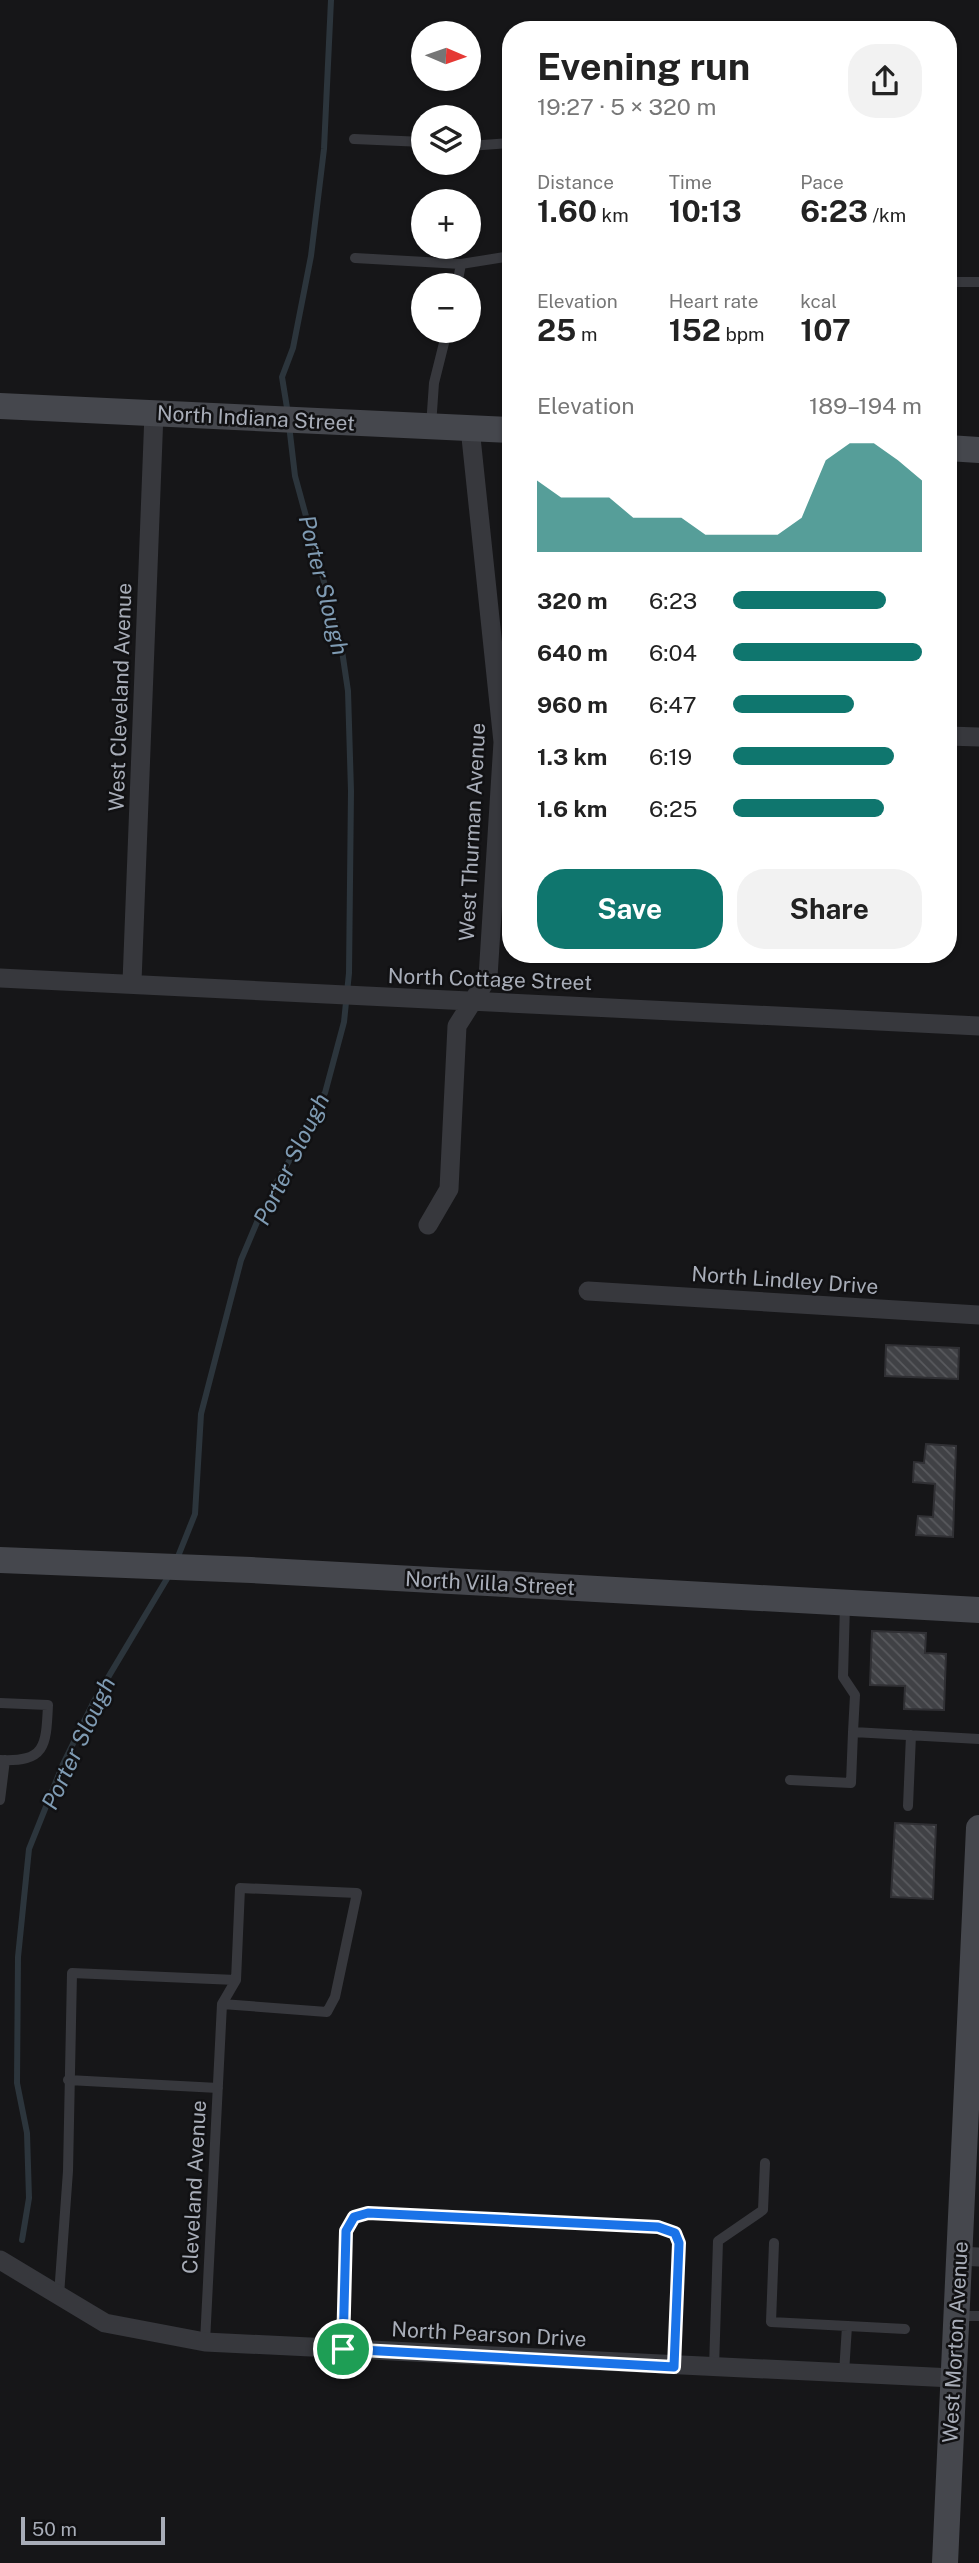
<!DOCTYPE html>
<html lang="en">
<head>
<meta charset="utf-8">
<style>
	body { margin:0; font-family:"Public Sans",sans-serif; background:#f2f2f2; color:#222; height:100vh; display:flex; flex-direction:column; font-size:26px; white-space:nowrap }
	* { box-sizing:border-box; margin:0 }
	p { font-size:23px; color:#767676 }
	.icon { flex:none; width:38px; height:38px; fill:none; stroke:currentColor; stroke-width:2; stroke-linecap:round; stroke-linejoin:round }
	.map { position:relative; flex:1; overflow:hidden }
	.panel { position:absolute; left:502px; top:21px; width:455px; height:942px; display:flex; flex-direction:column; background:#fff; border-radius:28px; box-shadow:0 2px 5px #0004 }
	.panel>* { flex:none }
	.needle { width:46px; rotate:92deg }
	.controls { position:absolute; left:411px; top:21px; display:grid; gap:14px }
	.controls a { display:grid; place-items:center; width:70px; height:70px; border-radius:50%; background:#fff; box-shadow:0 2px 5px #0004; font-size:35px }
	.scale { position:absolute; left:21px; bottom:18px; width:144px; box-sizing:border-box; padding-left:7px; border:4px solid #a8adb8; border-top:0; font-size:19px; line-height:24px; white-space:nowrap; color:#a8adb8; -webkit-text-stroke:5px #111113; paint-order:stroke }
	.pin { position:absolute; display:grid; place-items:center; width:60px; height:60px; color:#fff; margin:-30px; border:4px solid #fff; border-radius:50%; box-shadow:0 2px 7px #0007 }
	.round { display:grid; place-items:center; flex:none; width:74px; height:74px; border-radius:28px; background:#f2f2f2 }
	.head { display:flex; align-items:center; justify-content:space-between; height:119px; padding:0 35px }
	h1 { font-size:38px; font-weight:700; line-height:52px }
	.stats { display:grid; grid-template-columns:repeat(3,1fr); gap:10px; height:119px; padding:7px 35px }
	.stats div { display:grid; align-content:center }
	.stats b { font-size:30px; font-weight:700 }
	.stats small { font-size:19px; font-weight:400 }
	.stats p { font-size:19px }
	.chart { height:196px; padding:14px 35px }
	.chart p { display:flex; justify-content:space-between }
	.chart svg { width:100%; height:126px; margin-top:7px; fill:#0f766e; opacity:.7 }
	.primary-button { display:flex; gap:14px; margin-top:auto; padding:14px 35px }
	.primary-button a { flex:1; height:80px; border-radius:28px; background:#0f766e; color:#fff; font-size:28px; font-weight:700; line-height:80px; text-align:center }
	.primary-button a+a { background:#f2f2f2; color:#222 }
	ul { padding:0 35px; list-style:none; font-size:23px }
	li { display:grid; grid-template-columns:112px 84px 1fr; align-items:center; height:52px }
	li i { height:18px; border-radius:9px; background:#0f766e }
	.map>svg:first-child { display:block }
</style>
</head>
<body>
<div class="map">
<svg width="979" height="2563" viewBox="0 0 979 2563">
	<defs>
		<pattern id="building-back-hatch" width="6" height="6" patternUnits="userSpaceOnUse" patternTransform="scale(1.75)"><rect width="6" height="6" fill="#404145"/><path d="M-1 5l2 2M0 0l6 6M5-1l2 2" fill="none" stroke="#595a5e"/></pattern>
	</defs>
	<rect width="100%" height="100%" fill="#161618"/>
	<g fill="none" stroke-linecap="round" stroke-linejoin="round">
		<path stroke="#2c353c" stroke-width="6" d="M288 414 282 377 293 348 311 256 324 149 331 0
			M177 1559 195 1514 201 1414 241 1260 260 1215 271 1200 276 1183 301 1141 302 1131C314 1121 315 1105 325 1093L344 1022 349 973 351 791 348 691 341 644 295 476 289 425
			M22 2240 29 2198 27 2133 17 2083 18 1957 29 1849 63 1764 94 1701 171 1572"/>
	</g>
	<path fill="url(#building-back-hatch)" stroke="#303034" stroke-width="2" d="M886 1345 959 1348 958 1379 885 1376Z
		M926 1444 956 1446 953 1537 916 1535 918 1516 933 1517 935 1484 913 1482 914 1462 924 1463Z
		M872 1631 926 1633 925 1653 946 1654 944 1710 904 1709 905 1686 870 1685Z
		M895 1823 936 1825 933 1899 891 1897Z"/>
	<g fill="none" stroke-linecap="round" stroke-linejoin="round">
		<path stroke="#37383d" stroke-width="10" d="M354 139 424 142
			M469 146 511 143
			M355 258 461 264 511 256
			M948 282H979
			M457 285 461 264
			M431 426 434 383 447 331
			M845 1604 843 1677 855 1695 853 1732 979 1739
			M0 1703 48 1705C46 1746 46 1762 0 1760
			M790 1780 851 1783 853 1732
			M0 1800 5 1760
			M908 1806 911 1735
			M68 2080 218 2088
			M774 2243 771 2322 905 2329
			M59 2295 68 2171 72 1973 236 1980
			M957 2316H979
			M205 2342 222 2004 236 1980 240 1888 357 1893 335 1997 327 2012 222 2004
			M343 2349 346 2231 353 2217 368 2213 658 2227 675 2233 679 2243 674 2366
			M714 2368 718 2241 763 2210 765 2163
			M844 2373 847 2326"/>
		<path stroke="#37383d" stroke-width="19" d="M948 736 979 737
			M0 978 979 1026
			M132 982 154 413
			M428 1225 449 1189 457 1026 488 977 503 742 470 428
			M588 1291 979 1315
			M959 2256 979 2257
			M0 2260 105 2323 205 2342 953 2378"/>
		<path stroke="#45474d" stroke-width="26" d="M0 406 511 430
			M948 448 979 450
			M0 1560 251 1570 979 1610
			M945 2563 979 1828"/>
	</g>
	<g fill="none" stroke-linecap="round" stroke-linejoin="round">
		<defs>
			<path id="route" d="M368 2213 658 2227 675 2233 679 2243 674 2367 343 2349 346 2231 354 2217Z"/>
		</defs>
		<use href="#route" stroke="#fff" stroke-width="14"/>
		<use href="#route" stroke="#1a73e8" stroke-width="9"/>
	</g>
	<g text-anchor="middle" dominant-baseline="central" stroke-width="5" stroke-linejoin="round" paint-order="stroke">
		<g font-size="21" fill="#a8adb8" stroke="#111113">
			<text transform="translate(256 418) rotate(3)">North Indiana Street</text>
			<text transform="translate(120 697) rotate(-88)">West Cleveland Avenue</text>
			<text transform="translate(472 832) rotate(-87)">West Thurman Avenue</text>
			<text transform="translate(490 979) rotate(2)">North Cottage Street</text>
			<text transform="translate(785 1280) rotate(4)">North Lindley Drive</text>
			<text transform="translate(490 1583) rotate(3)">North Villa Street</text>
			<text transform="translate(194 2187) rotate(-87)">Cleveland Avenue</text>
			<text transform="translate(489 2334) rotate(3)">North Pearson Drive</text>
			<text transform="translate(955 2342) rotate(-87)">West Morton Avenue</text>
		</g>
		<g font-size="23" font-style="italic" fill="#7f9bb3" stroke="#111113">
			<text transform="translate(324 585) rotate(76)">Porter Slough</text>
			<text transform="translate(291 1159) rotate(-64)">Porter Slough</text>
			<text transform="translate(78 1743) rotate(-65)">Porter Slough</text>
		</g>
	</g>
</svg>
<div class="controls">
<a><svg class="needle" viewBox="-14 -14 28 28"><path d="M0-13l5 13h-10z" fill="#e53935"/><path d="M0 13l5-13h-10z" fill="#767676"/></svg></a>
<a><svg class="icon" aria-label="layers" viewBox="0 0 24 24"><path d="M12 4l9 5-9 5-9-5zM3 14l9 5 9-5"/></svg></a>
<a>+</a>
<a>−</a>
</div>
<div class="scale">50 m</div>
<div class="pin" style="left:343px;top:2349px;background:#1e9e55"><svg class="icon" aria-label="arrive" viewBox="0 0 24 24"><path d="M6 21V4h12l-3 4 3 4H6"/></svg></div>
<section class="panel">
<div class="head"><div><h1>Evening run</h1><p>19:27 · 5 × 320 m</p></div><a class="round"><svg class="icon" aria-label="share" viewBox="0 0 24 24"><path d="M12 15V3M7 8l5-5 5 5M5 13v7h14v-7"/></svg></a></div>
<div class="stats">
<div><p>Distance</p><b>1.60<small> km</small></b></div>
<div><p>Time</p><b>10:13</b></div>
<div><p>Pace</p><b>6:23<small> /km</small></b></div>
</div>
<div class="stats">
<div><p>Elevation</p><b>25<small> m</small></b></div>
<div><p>Heart rate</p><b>152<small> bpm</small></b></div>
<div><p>kcal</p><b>107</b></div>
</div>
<div class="chart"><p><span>Elevation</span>189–194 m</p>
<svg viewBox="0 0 160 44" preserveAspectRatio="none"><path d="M0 44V19L10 25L20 25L30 25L40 32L50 32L60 32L70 38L80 38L90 38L100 38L110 32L120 12L130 6L140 6L150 12L160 19V44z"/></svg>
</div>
<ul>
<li><b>320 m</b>6:23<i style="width:81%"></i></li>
<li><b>640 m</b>6:04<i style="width:100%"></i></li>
<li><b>960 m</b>6:47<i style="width:64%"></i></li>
<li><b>1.3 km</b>6:19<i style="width:85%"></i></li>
<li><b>1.6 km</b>6:25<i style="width:80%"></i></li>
</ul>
<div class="primary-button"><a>Save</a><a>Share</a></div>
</section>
</div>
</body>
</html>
